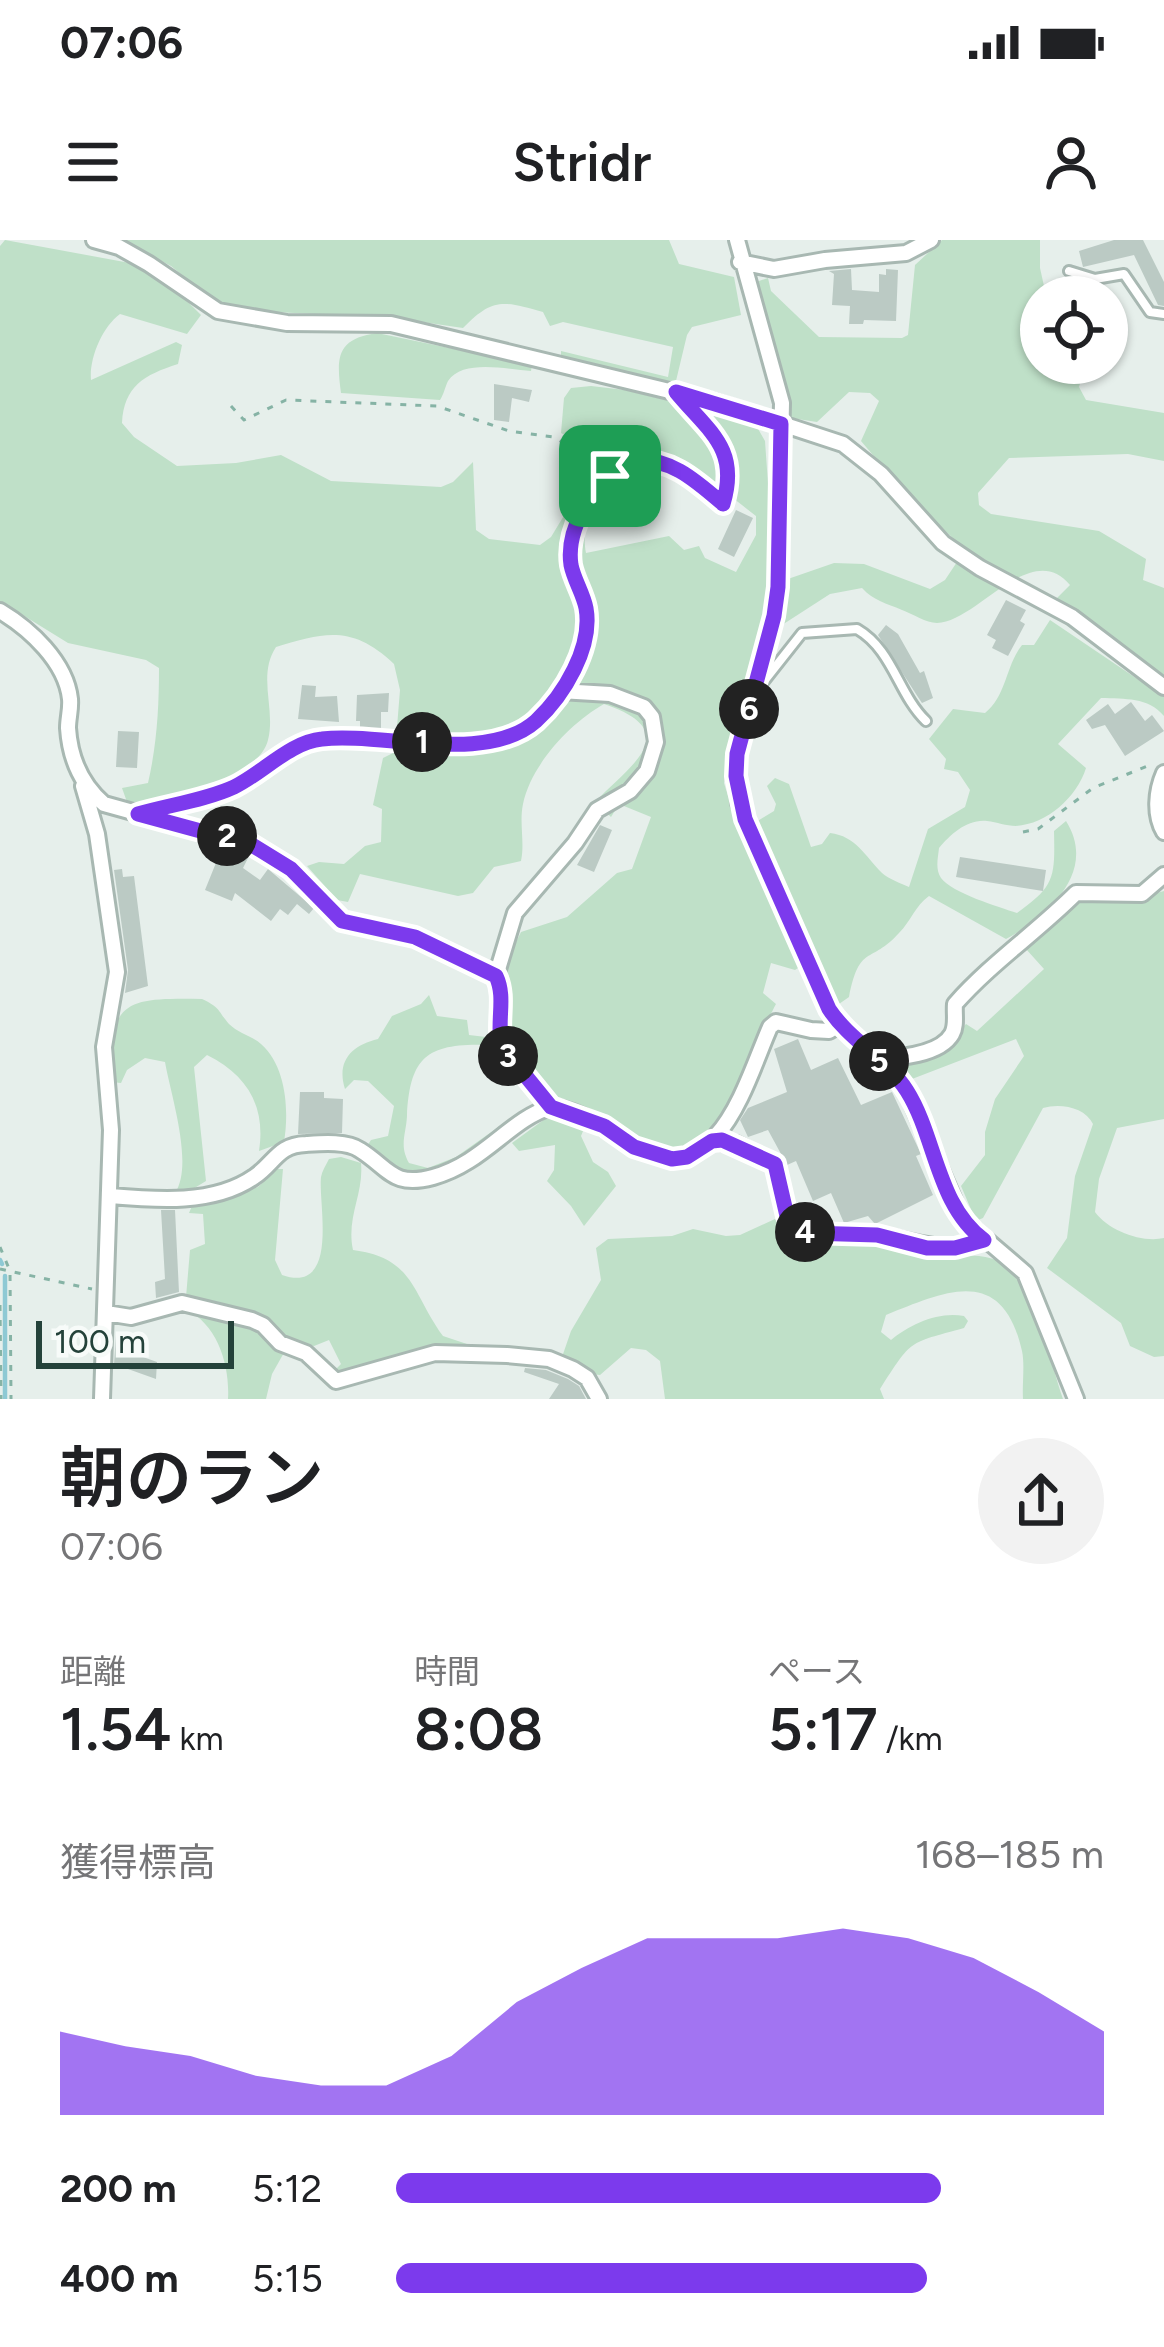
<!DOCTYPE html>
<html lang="ja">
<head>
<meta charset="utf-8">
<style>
	body { margin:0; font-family:Figtree,"Noto Sans JP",sans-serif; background:#f2f2f2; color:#202124; height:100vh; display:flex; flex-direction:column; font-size:45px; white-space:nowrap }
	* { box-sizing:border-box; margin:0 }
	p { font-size:39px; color:#757577 }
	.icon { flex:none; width:66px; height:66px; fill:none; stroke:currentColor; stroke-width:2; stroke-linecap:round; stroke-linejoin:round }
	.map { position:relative; height:1159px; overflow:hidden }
	.details { display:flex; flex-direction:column; background:#fff; flex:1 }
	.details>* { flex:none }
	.buttons { position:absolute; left:1020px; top:36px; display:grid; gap:24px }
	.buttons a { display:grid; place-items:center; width:108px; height:108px; border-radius:50%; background:#fff; box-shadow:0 3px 9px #0004; font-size:60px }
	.scale { position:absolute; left:36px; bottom:30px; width:198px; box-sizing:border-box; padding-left:12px; border:6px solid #24423a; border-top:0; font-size:33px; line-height:42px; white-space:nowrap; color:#24423a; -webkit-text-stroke:9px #f7fbf9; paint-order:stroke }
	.pin { position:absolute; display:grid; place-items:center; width:102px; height:102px; color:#fff; margin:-51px; border-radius:24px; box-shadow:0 6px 18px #0006 }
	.km { position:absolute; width:60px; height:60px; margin:-30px; border-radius:50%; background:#222; color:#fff; font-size:33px; line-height:60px; text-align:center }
	.round { display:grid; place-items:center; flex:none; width:126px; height:126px; border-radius:63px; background:#f2f2f2 }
	.summary { display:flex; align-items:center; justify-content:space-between; height:204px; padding:0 60px }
	h1 { font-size:66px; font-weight:600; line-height:90px }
	.stats { display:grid; grid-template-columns:repeat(3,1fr); gap:18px; height:204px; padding:12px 60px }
	.stats div { display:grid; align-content:center }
	.stats b { font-size:60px; font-weight:600 }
	.stats small { font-size:33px; font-weight:400 }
	.stats p { font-size:33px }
	.chart { height:336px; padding:24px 60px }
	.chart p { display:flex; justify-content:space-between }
	.chart svg { width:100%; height:216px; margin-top:12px; fill:#7c3aed; opacity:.7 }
	ul { padding:0 60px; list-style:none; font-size:39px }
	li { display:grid; grid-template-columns:192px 144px 1fr; align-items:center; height:90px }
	li i { height:30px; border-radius:15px; background:#7c3aed }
	.status { display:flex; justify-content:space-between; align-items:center; height:84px; padding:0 60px; background:#fff; direction:ltr }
	.status svg { height:33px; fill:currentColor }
	header { display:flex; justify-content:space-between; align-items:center; height:156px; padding:0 60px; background:#fff; font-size:54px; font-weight:600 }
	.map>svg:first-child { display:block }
</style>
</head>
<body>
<div class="status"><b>07:06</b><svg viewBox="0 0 49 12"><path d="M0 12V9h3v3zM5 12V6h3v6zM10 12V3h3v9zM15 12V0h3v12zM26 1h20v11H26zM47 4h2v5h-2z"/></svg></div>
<header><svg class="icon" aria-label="menu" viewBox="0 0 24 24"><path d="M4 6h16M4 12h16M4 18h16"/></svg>Stridr<svg class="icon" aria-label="person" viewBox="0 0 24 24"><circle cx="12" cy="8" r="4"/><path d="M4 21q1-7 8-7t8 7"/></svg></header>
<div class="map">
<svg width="1164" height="1159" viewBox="0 0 1164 1159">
	<rect width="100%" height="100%" fill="#e6efeb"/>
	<path fill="#bfe0c8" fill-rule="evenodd" d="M5 0 130 23 173 47 201 75 187 94 120 74C102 87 89 119 91 140L176 102 182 105 178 124C144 135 124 146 122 183L134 197 177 226 236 223 281 215 331 241 441 247 453 242 473 222 476 290 489 299 540 305 551 297 585 241 583 206 561 193 564 158 571 148 591 146 625 150 732 176 757 187 765 201 771 286 770 350 762 393 731 493 724 543 733 572 801 726 795 730 771 723 763 753 776 764C755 802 721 924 664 914 638 909 614 885 590 874L581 896 593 922 608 932 616 946 584 986 571 966 547 941 554 930 555 905 519 911 512 903 549 876 556 861 509 798 507 720 521 692 567 677 617 633 632 629 651 577 619 564 611 577 595 562C629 526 687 492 604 464 570 483 531 525 523 564 519 583 525 602 521 621L494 627 473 653 458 656 360 634 348 662 337 660 307 626 319 622 344 624 365 606 381 602 382 569 373 565 383 518 395 512 400 450 394 424C353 385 325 392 276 407 257 436 276 469 268 500 259 539 160 571 127 562L122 548 148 543C157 504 159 467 159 428L146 420 68 403 0 361V6ZM635 212C684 214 718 247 756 276V295L736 332 705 318 699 306 684 310 669 296 586 313C579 279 601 225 635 212Z
		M121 0H669L679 24 734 37 741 75 692 87 687 95 675 145 561 118V111L668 137 673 107 563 82 550 86 543 72C503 61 493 57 463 88L395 78 236 70 211 59 171 26Z
		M942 0H1040V28L1046 55 1041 57V123H1086L1079 147 1086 160 1164 173V221L1128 214 1009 218 978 253 979 265 991 274 1099 291 1146 319 1143 340 1164 348V435L1055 360 1070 345C1031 298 976 383 937 383 926 383 913 374 902 370 886 363 874 361 862 348L830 354 782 385 785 340 834 323 864 324 930 349 945 340 965 310 900 247 861 201 879 161 870 153 849 152 817 182 791 178C785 131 768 88 756 42L768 38 771 51 819 97 902 98 908 95 915 25Z
		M377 93 532 125 531 131C510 130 463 118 448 141 445 147 444 154 440 160L341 153C336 116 337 99 377 93Z
		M1050 380 1164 457V476C1148 457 1125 459 1101 458L1058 504 1086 528C1077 557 1047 584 1016 586 1006 586 997 582 987 581 967 579 951 594 939 608 938 618 935 629 941 638 952 653 999 667 1017 673 1055 646 1055 638 1054 591L1066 581C1098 632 1048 676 1006 699L929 656C915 666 911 681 899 693 870 725 860 703 849 757L839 764 756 582 774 571 776 564 767 546 775 538 789 544 811 607 822 604 830 593C856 596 865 616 882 633 889 639 900 643 909 647L928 589 965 567 970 550 958 532 944 529 946 519 929 499 953 469 985 473C1007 455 1005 427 1022 405H1034Z
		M1164 651V879L1117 888 1099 939 1095 972C1109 991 1142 1003 1164 998V1116L1154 1117 1130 1106 1121 1083 1047 1028 1067 998 1075 936 1093 884C1085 867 1060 863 1043 868L983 978 976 981 961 946 985 915V892L995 859 1024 816 1016 799 912 839 899 824 944 809 966 784 977 791 1044 729 1026 709 1083 659 1127 661Z
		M429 755 437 776 467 780 469 795 486 797 487 805C426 803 410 818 407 876 406 895 399 905 409 923L428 928 456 917 518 873 520 878C493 899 433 951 395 932 385 926 375 914 367 906L371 900 388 896 394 866 368 841 354 840 345 849C336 821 352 805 378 799L392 776 421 764Z
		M202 759C221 768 217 770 229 784 238 793 252 796 261 804 287 827 289 872 284 902L259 911C266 866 247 835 207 815L194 827 206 941 188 952 175 953C194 925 171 856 165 822L145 818 127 830 121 843 111 842C108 759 126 758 202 759Z
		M341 917 361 923C364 954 346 977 353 1010 415 1018 412 1054 443 1096L476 1107 477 1112 415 1110 343 1135 335 1130 341 1124 329 1100 314 1106 290 1102 272 1134 266 1159H228C230 1126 218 1084 185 1069L190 1010 205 1004 203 974 189 973 192 966 258 947 277 929H283L275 1020 282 1035C340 1055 318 963 321 937 322 931 326 925 329 919Z
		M775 979C810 1014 834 998 878 1004 896 1007 914 1015 932 1016 963 1017 997 1008 1018 1037 1041 1070 1050 1121 1063 1159H1023C1022 1144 1025 1125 1022 1111 1002 1024 946 1051 886 1075L881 1092 891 1100C910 1084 939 1071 964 1076L968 1081 964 1088C907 1104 913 1098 880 1149L884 1159H665L660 1121 646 1110 631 1108 600 1135 591 1134 562 1117 571 1091 601 1040 596 1008 608 999 672 996 693 989 726 996 740 995Z"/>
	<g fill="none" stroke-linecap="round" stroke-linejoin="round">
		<path stroke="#8ec9d4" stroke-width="4.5" d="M0 1020 2 1024
			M5 1036V1159"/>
	</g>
	<path fill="#bbcac4" d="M1114 0H1143L1164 42V66L1158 65 1134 15 1083 27 1079 11Z
		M851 29 852 50 879 52V34L886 35V29L898 30 896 81 864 80 863 84H849L850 66 832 65 834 34 829 31Z
		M494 144 532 150 529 162 512 158 509 182 494 180Z
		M736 270 753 278 734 317 718 309Z
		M1006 360 1026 370 1020 381 1025 384 1008 416 992 408 996 400 987 395Z
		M886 385 898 394 920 433 924 431 933 458 922 463 916 454 878 395Z
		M302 445 316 446 315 457 337 456 339 482 298 479Z
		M389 453 388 472H381V489L360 487V481H356L357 455Z
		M1131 462 1145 481 1152 475 1164 491 1125 516 1105 485 1092 489 1086 480 1108 464 1115 474Z
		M118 491 139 492 137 528 116 527Z
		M600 585 612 590 594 632 577 625Z
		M222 608 248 618 243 628 260 640 268 629 314 668 309 674 297 664 288 675 280 669 271 681 235 653 232 661 205 650Z
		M960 617 1046 630 1043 651 956 637Z
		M122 629 123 637 134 636 148 746 125 753 128 730 114 630Z
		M798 799 811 830 838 818 861 865 892 852 921 914 916 916 933 955 875 984 868 976 844 983 831 953 813 961 796 921 787 925 768 890 748 897 740 880 748 868 787 852 774 809Z
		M300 852H324V858L343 859 342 893 298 894Z
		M161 970H175L179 1052 156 1058 155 1042 165 1039Z
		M116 1095 132 1099 129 1112 157 1122 156 1139 114 1124Z
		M525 1128 546 1130 568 1139 579 1146 586 1159H549L559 1144 524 1132Z"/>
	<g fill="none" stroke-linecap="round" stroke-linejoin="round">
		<defs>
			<path id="service" d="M1069 31 1095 39 1124 34 1150 72 1164 74
				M761 445 802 393 857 389C893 410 898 454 926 481"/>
			<path id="minor" d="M94 0 119 7 149 24 218 71 287 83 391 84 715 162 843 204 881 234 943 303 980 328 1072 377 1164 447
				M737 0 782 163 778 347 774 377 737 514 739 563 829 769 839 785 905 847 962 979 1025 1033 1076 1159
				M740 22 774 29 825 20 906 13 931 0
				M0 371C30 389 66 422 70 459 71 469 68 478 68 488 70 519 82 545 104 564L252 605 291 629 342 681 415 697 496 736C506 759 495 784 503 808L551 867
				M1164 533C1156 551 1154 575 1164 592
				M83 546 97 594 117 732 104 807 111 890 102 1159
				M138 574C169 565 206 561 234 547 263 533 290 502 322 499 382 492 487 525 536 481 564 455 593 407 586 368 583 353 574 340 571 325 565 285 598 239 631 219 671 218 694 239 723 264 740 209 708 191 676 152
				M496 736 515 673 575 603 597 570 630 551 647 531 656 502 652 477 644 467 610 454 560 451
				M877 819C898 818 940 815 952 794 957 785 954 774 955 764 991 723 1037 692 1076 653L1142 654 1164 635
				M712 901 736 904 775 924 784 966 797 989C821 998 847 992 872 995 912 998 944 1018 984 1000
				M110 956C156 960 214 965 254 937 275 923 277 905 306 904 322 903 347 901 360 910 389 928 392 948 433 937 484 923 510 879 551 867 583 870 607 892 634 906 718 953 745 844 770 787L776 782 811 790 829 791 839 785
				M106 1073 131 1077 182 1063 252 1080 263 1085 280 1103 306 1113 336 1141 435 1113 507 1115 549 1119 573 1129 587 1138 599 1159"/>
		</defs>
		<use href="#service" stroke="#a8b8b2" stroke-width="14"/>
		<use href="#minor" stroke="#a8b8b2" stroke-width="20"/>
		<path stroke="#86b3a5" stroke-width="3" stroke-dasharray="6 9" stroke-linecap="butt" d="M231 166 244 180 286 160 437 166 509 191 553 197 601 224
			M1023 592 1038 589 1093 548 1150 525
			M0 1007 10 1031 11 1159
			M0 1029 92 1049
			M0 1065 1 1159"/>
		<use href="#service" stroke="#fff" stroke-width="8"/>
		<use href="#minor" stroke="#fff" stroke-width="14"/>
	</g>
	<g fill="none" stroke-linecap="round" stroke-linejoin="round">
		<defs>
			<path id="route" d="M676 152 781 184 778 347 774 376 737 514 736 536 745 579 829 769C850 801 887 819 907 851 936 897 937 966 984 1000L955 1008H927L877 995 808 993 797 989 787 976 775 924 722 900 712 901 687 917 672 919 634 907 604 886 551 867 503 808C495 784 507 759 496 736L415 697 342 681 291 629 252 605 138 574C169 565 206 560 234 547 263 533 290 502 322 499 382 492 487 525 536 481 564 455 593 407 586 368 583 353 574 340 571 325 565 285 598 239 631 219 671 218 694 239 723 264 740 208 708 191 676 152Z"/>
		</defs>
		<use href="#route" stroke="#fff" stroke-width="24"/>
		<use href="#route" stroke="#7c3aed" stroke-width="15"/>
	</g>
</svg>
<div class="buttons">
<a><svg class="icon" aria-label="locate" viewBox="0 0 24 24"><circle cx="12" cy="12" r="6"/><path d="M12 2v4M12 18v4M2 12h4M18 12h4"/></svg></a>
</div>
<div class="scale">100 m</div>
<div class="pin" style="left:610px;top:236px;background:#1e9e55"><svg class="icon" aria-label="arrive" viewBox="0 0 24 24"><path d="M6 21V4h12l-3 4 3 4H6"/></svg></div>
<b class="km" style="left:422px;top:502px">1</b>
<b class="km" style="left:227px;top:596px">2</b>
<b class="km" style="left:508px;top:816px">3</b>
<b class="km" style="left:805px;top:992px">4</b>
<b class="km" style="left:879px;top:821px">5</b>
<b class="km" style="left:749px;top:469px">6</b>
</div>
<section class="details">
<div class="summary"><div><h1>朝のラン</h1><p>07:06</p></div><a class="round"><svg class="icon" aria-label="share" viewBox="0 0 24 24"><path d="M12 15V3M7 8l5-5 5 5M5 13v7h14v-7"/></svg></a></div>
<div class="stats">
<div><p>距離</p><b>1.54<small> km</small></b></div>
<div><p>時間</p><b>8:08</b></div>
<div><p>ペース</p><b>5:17<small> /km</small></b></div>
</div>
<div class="chart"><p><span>獲得標高</span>168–185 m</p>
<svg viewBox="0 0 160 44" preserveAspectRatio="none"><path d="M0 44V27L10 30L20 32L30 36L40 38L50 38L60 32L70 21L80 14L90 8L100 8L110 8L120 6L130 8L140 12L150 19L160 27V44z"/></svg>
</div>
<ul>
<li><b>200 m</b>5:12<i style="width:77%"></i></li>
<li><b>400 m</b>5:15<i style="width:75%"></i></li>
</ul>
</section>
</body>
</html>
